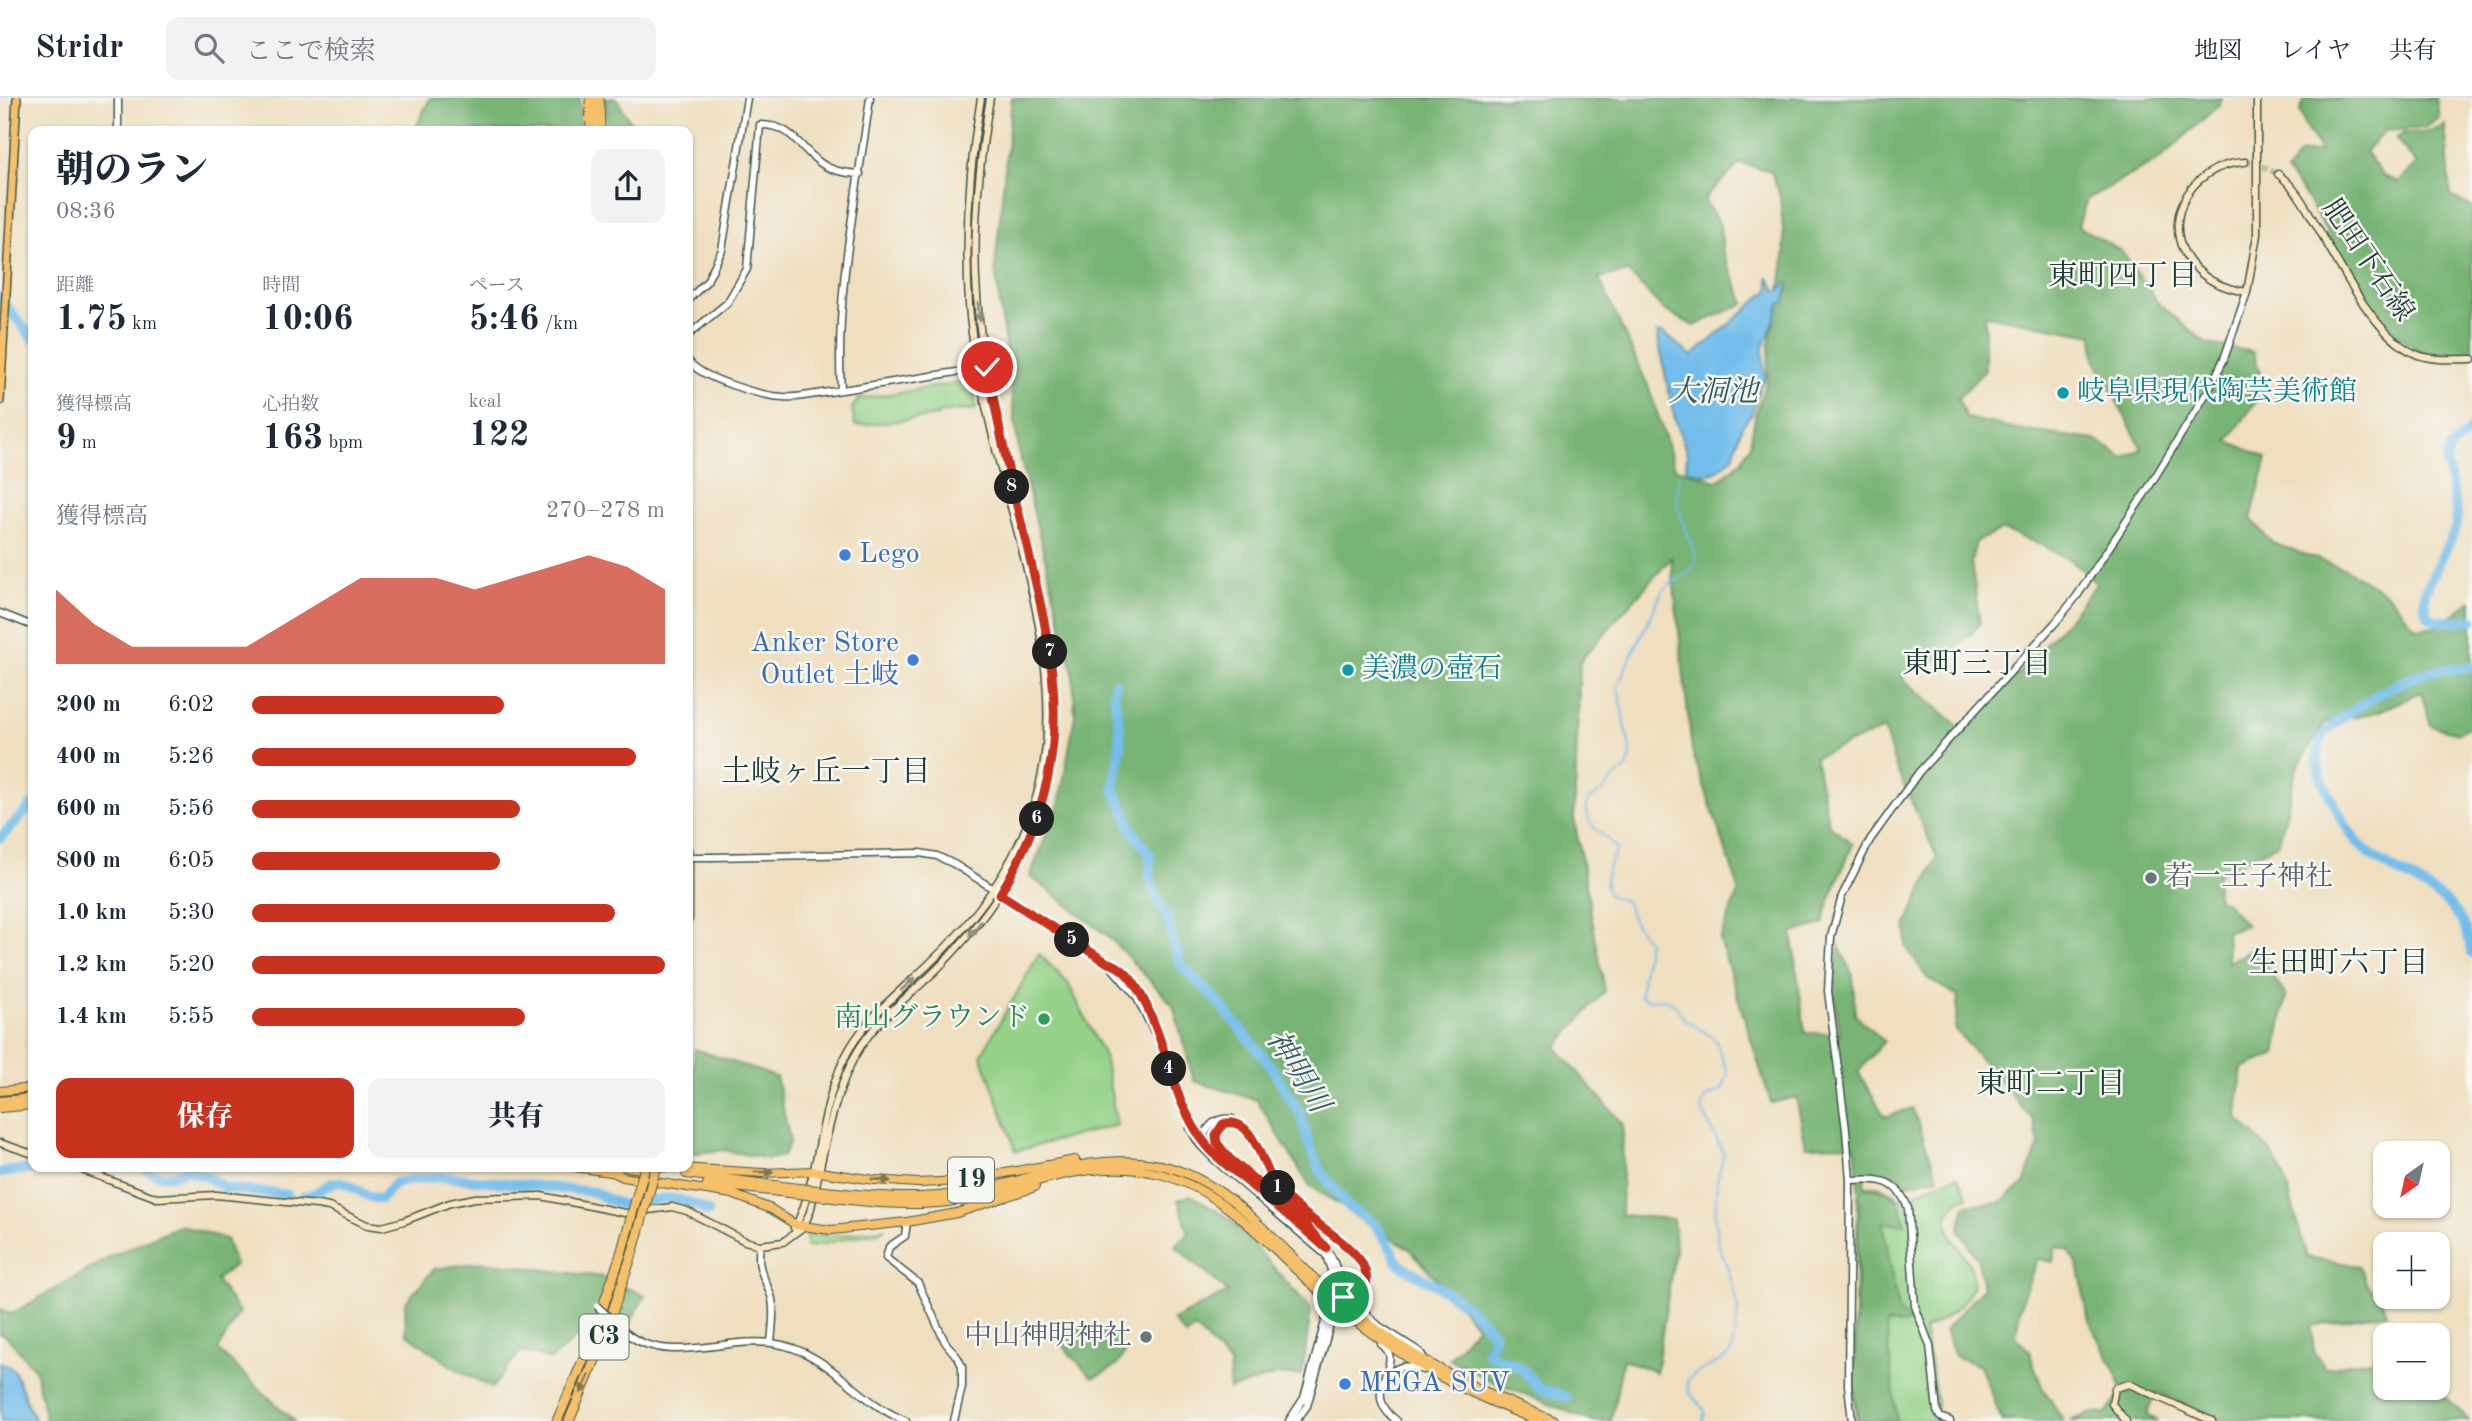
<!DOCTYPE html>
<html lang="ja">
<head>
<meta charset="utf-8">
<style>
	body { margin:0; font-family:"Old Standard TT","Noto Serif JP",serif; background:#f2f2f3; color:#1f2937; height:100vh; display:flex; flex-direction:column; font-size:26px; white-space:nowrap }
	* { box-sizing:border-box; margin:0 }
	p { font-size:23px; color:#747a83 }
	.icon { flex:none; width:38px; height:38px; fill:none; stroke:currentColor; stroke-width:2; stroke-linecap:round; stroke-linejoin:round }
	.map { position:relative; flex:1; overflow:hidden }
	.details { position:absolute; left:28px; top:28px; width:665px; height:1046px; display:flex; flex-direction:column; background:#fff; border-radius:14px; box-shadow:0 2px 5px #0004 }
	.details>* { flex:none }
	.needle { width:46px; rotate:214deg }
	.fabs { position:absolute; left:2373px; top:1043px; display:grid; gap:14px }
	.fabs a { display:grid; place-items:center; width:77px; height:77px; border-radius:14px; background:#fff; box-shadow:0 2px 5px #0004; font-size:35px }
	.pin { position:absolute; display:grid; place-items:center; width:60px; height:60px; color:#fff; margin:-30px; border:4px solid #fff; border-radius:50%; box-shadow:0 2px 7px #0007 }
	.km { position:absolute; width:35px; height:35px; margin:-18px; border-radius:50%; background:#222; color:#fff; font-size:19px; line-height:35px; text-align:center }
	.round { display:grid; place-items:center; flex:none; width:74px; height:74px; border-radius:14px; background:#f2f2f3 }
	.overview { display:flex; align-items:center; justify-content:space-between; height:119px; padding:0 28px }
	h1 { font-size:38px; font-weight:800; line-height:52px }
	.metrics { display:grid; grid-template-columns:repeat(3,1fr); gap:10px; height:119px; padding:7px 28px }
	.metrics div { display:grid; align-content:center }
	.metrics b { font-size:35px; font-weight:800 }
	.metrics small { font-size:19px; font-weight:400 }
	.metrics p { font-size:19px }
	.chart { height:196px; padding:14px 28px }
	.chart p { display:flex; justify-content:space-between }
	.chart svg { width:100%; height:126px; margin-top:7px; fill:#c8321e; opacity:.7 }
	.button { display:flex; gap:14px; margin-top:auto; padding:14px 28px }
	.button a { flex:1; height:80px; border-radius:14px; background:#c8321e; color:#fff; font-size:28px; font-weight:800; line-height:80px; text-align:center }
	.button a+a { background:#f2f2f3; color:#1f2937 }
	ul { padding:0 28px; list-style:none; font-size:23px }
	li { display:grid; grid-template-columns:112px 84px 1fr; align-items:center; height:52px }
	li i { height:18px; border-radius:9px; background:#c8321e }
	header { display:flex; align-items:center; gap:42px; box-sizing:border-box; height:98px; padding:0 35px; background:#fff; border-bottom:2px solid #e0e1e3 }
	header strong { font-size:33px }
	nav { display:flex; gap:38px; margin-inline-start:auto; font-size:24px }
	.search { width:490px; height:63px; background:#f2f2f3; display:flex; align-items:center; gap:18px; box-sizing:border-box; padding:0 24px; border-radius:14px; color:#747a83; font-size:26px }
	.map>svg:first-child { display:block }
</style>
</head>
<body>
<header>
<strong>Stridr</strong>
<div class="search"><svg class="icon" aria-label="search" viewBox="0 0 24 24"><circle cx="10" cy="10" r="6"/><path d="M15 15l6 6"/></svg>ここで検索</div>
<nav><a>地図</a><a>レイヤ</a><a>共有</a></nav>
</header>
<div class="map">
<svg width="2472" height="1323" viewBox="0 0 2472 1323">
	<rect width="100%" height="100%" fill="#f6f6f2"/>
	<filter id="ink" filterUnits="userSpaceOnUse"><feTurbulence type="fractalNoise" baseFrequency=".0143" numOctaves="2"/><feDisplacementMap in="SourceGraphic" scale="14" xChannelSelector="R" yChannelSelector="G"/><feConvolveMatrix kernelMatrix="1 2 1 2 8 2 1 2 1" color-interpolation-filters="sRGB"/></filter>
	<filter id="wash" filterUnits="userSpaceOnUse"><feTurbulence type="fractalNoise" baseFrequency=".00686" numOctaves="4" result="noise"/><feDisplacementMap in="SourceGraphic" scale="28" xChannelSelector="R" yChannelSelector="G"/><feGaussianBlur stdDeviation="1.57" result="paint"/><feColorMatrix in="noise" values="0 0 0 0 0 0 0 0 0 0 0 0 0 0 0 0 0 1.4 0 .05"/><feComposite in="paint" operator="in"/></filter>
	<g filter="url(#wash)">
		<rect width="100%" height="100%" fill="#efdfbf"/>
		<path fill="#95d288" stroke="#5a885e" stroke-width="2" d="M964 284 973 290 976 311 938 315V318L855 328 852 310 859 301Z
			M1039 856 1068 885 1104 958 1117 1027 1016 1053 981 957Z
			M1957 1078 1968 1099C1960 1101 1955 1104 1951 1111 1937 1137 1974 1156 1973 1182 1972 1204 1943 1223 1924 1231L1940 1323H1857L1853 1288 1858 1098 1865 1088C1880 1087 1889 1090 1899 1101Z
			M885 1130C877 1136 867 1136 858 1138 840 1140 825 1149 806 1149V1136L840 1137Z"/>
		<path fill="#78b474" stroke="#4c7854" stroke-width="2" fill-rule="evenodd" d="M430 0H580L579 33H414Z
			M606 0H616L636 33H607Z
			M1012 0H2222L2219 7 2160 61 2087 101 2078 128 2121 153 2159 206 2207 246 2253 254 2265 291 2228 343 2267 360 2251 421 2272 445 2345 471 2387 496 2416 530 2440 528 2472 502V627L2458 635 2431 628 2421 594 2377 614 2325 624 2296 672 2279 745 2217 776V801L2226 804 2246 827 2226 834 2228 864 2261 847 2267 870 2286 898 2276 956 2242 970 2237 1019 2272 1055 2284 1078 2307 1159 2359 1168 2368 1189 2381 1199 2387 1215 2311 1228 2314 1253 2325 1270 2372 1262 2385 1242V1290H2432L2457 1309 2469 1323H2223L2157 1294 2147 1317 2158 1323H2069L2093 1315 2106 1316 2122 1294C2116 1265 2094 1242 2087 1214 2080 1189 2085 1172 2068 1152L2055 1149 2053 1164 2037 1161 2020 1209 2016 1239 2029 1253 2042 1289 2064 1323H2002L1980 1268 1955 1258 1945 1232 1983 1190 1978 1162 1959 1131 1965 1107 1999 1105 2024 1086 2039 1047 2033 1022 1955 931 1958 898 1927 880 1906 849 1907 825 1937 759 1896 670 1884 631 1815 659 1829 727 1853 746 1830 800 1823 826 1792 835 1805 935 1840 936 1833 894 1839 848 1853 878 1855 917 1884 943 1858 974 1885 1019 1912 1010 1938 1079 1903 1087 1885 1077 1864 1076 1865 1089C1893 1090 1900 1100 1905 1126L1883 1125 1898 1212 1912 1225 1886 1226 1897 1323H1858L1854 1288 1859 1095 1855 1047 1806 1048 1796 999 1771 1005 1720 842 1739 791 1692 653 1671 460 1580 563 1574 720 1605 893 1556 949 1623 1026 1621 1117 1673 1121 1675 1152 1656 1274 1623 1261 1611 1323H1591L1492 1283 1449 1261 1477 1228 1411 1152 1309 1087 1257 1002 1194 983 1173 907 1108 838 1030 778 1059 707 1075 618 1073 574 1019 354 995 170ZM1740 65 1771 73 1780 98 1785 154 1779 201 1770 241 1767 282 1756 313 1750 347 1741 364 1717 383 1675 370 1649 290 1599 180 1628 174 1664 212 1694 228 1745 205 1723 156 1720 127 1704 101ZM1985 217 2093 237 2095 261 2142 351 2124 360 2096 342 2027 333 1966 320 1958 300 1985 272ZM2003 432 2039 446 2071 462 2097 485 2070 519 1965 634 1902 580 1915 565C1950 560 1957 550 1980 526L1971 464 1976 443Z
			M2305 0H2436L2439 20 2425 30 2385 33 2365 53 2383 78 2398 84 2417 66 2396 41 2404 35C2420 36 2431 35 2445 27L2451 98 2472 109V255C2458 256 2437 257 2423 253 2369 237 2328 117 2286 74L2299 56 2321 53 2307 32 2300 14Z
			M695 951 776 979 790 1043 783 1058 769 1061 723 1052 688 1056V997L692 987Z
			M1191 1097 1230 1121 1311 1211 1302 1277H1275L1229 1292 1230 1266 1195 1230 1186 1238 1173 1222 1228 1194 1175 1148 1189 1135 1178 1102Z
			M180 1127 226 1141 235 1167 216 1182 239 1214 218 1252 294 1323H46L35 1271 6 1238 0 1236V1211L11 1216 112 1158Z
			M482 1164 603 1179 645 1198 622 1238 587 1230 551 1262 521 1253 492 1290 451 1268 406 1235 405 1205 434 1171Z
			M1069 1227 1112 1235 1125 1255 1116 1268 1093 1280 1070 1256 1059 1241Z"/>
		<path fill="#72bdeb" stroke="#487d90" stroke-width="2" d="M1768 179 1777 193 1782 191 1785 185H1789L1785 204 1780 206 1763 252 1765 280 1760 288 1752 315 1742 328 1733 359 1720 371 1707 377 1686 372 1687 356 1673 314 1657 235H1663L1692 258 1768 193 1770 191Z
			M0 1264 14 1272 35 1323H1Z"/>
		<g fill="none" stroke-linecap="round" stroke-linejoin="round">
			<path stroke="#72bdeb" stroke-width="2" d="M1680 377C1676 389 1676 404 1680 416 1683 429 1701 458 1694 469 1690 476 1671 483 1663 492L1620 582 1618 590 1631 657 1627 670 1613 680 1603 693 1588 702C1580 727 1604 735 1617 751 1609 766 1601 781 1609 797L1627 804 1633 823 1648 843 1640 898 1650 902 1664 901 1670 903 1675 907 1684 921 1715 941 1728 976 1722 992 1705 1000 1701 1010 1724 1056 1717 1082 1715 1122 1718 1146 1727 1168 1739 1212 1731 1255C1718 1268 1699 1269 1687 1283L1689 1294 1705 1313 1703 1323"/>
			<path stroke="#72bdeb" stroke-width="10" d="M0 200 33 241
				M2472 330 2451 350 2446 362 2457 417 2455 432 2426 491C2418 530 2445 524 2472 522
				M2472 569C2456 571 2440 571 2425 575 2401 582 2328 621 2320 644 2312 666 2323 685 2333 704 2341 719 2349 737 2362 749 2390 776 2439 788 2460 820 2467 830 2469 844 2472 855
				M1115 585 1114 597 1120 631V649L1114 691 1128 720 1131 732 1150 756V784L1168 822 1174 848 1183 870 1212 897 1267 963 1300 1015 1309 1047 1321 1074 1347 1108 1375 1127 1392 1151 1395 1161 1402 1168C1437 1188 1468 1203 1494 1236L1492 1245 1487 1253 1488 1256 1522 1270 1539 1291 1566 1299
				M0 740 33 706
				M144 1069C156 1081 172 1079 186 1072L207 1079 226 1090 288 1097
				M0 1075 42 1069
				M304 1098C318 1099 326 1083 340 1084 354 1086 364 1101 381 1101L395 1085C413 1082 430 1079 448 1079L594 1094C606 1100 618 1108 632 1107 641 1107 650 1102 659 1101 676 1098 694 1105 708 1114"/>
		</g>
	</g>
	<g filter="url(#ink)">
		<g fill="none" stroke-linecap="round" stroke-linejoin="round">
			<path stroke="#c5bfa3" stroke-width="6" stroke-dasharray="6 3" stroke-linecap="butt" d="M2245 64 2264 69 2278 76"/>
			<defs>
				<path id="tertiary" d="M118 0V33
					M688 202 707 183 722 152 747 0
					M688 237 727 205 747 171 760 27C792 27 796 46 818 63 830 73 845 75 860 76
					M688 262C699 280 761 298 783 299 792 300 802 298 810 297L982 270
					M841 292C835 194 857 96 870 0
					M0 515 33 528
					M713 759 920 755 937 758 954 766 1122 872 1149 912 1175 989 1198 1035
					M1108 865 1136 898 1153 932
					M1190 1031 1200 1047 1216 1063 1326 1157 1331 1172 1332 1187
					M1204 1038C1209 1026 1218 1019 1232 1021
					M1850 1082C1878 1081 1896 1079 1908 1110L1915 1208 1930 1248 1937 1313 1940 1319 1950 1323
					M1256 1090 1277 1108
					M907 1124 905 1138 889 1149 886 1160 918 1185 945 1244 958 1260 962 1268V1289L954 1323
					M760 1147C756 1174 765 1177 772 1201 775 1215 772 1231 771 1245
					M1335 1193 1354 1203C1369 1191 1370 1178 1360 1162 1336 1133 1297 1117 1275 1086 1262 1069 1255 1016 1223 1026L1216 1037C1218 1053 1234 1064 1246 1074 1275 1099 1324 1133 1336 1170 1338 1176 1337 1184 1338 1191
					M1368 1193 1362 1205 1369 1219 1379 1228 1420 1254 1425 1262
					M626 1235C667 1268 724 1239 772 1245 830 1253 855 1303 906 1323
					M1381 1246C1409 1266 1356 1292 1397 1323
					M1386 1279C1398 1267 1406 1266 1423 1272
					M1289 1323 1304 1300 1326 1220
					M1296 1323 1307 1308 1332 1220
					M1852 1323 1848 1287 1850 1082 1846 1032 1828 893 1831 839 1842 798 1870 742 1919 674 2055 525 2077 498 2147 392 2211 288 2224 261 2247 194"/>
				<path id="secondary" d="M2245 64C2186 66 2152 135 2202 176 2215 187 2231 191 2247 194L2257 137V0
					M2278 76C2295 89 2304 106 2314 123 2338 163 2374 240 2418 257 2435 263 2455 261 2472 261
					M0 1045 33 1056
					M74 1069 157 1100 217 1097 317 1107 329 1109 367 1127 382 1129 404 1123 450 1105 475 1100 541 1098 625 1115 672 1109 687 1113 745 1143 760 1147 783 1144 803 1129 810 1114C823 1062 832 992 861 948 879 920 909 898 933 875 997 812 1041 743 1053 652 1064 564 1033 478 1013 393 998 329 981 263 977 198 972 132 979 65 990 0
					M794 1130C804 1114 807 1097 812 1079 823 1036 827 989 850 950 870 916 901 893 929 866 987 811 1032 743 1044 663 1060 558 1017 441 993 339 983 296 972 251 969 207 965 138 969 68 981 0
					M2126 1323 2112 1306 2115 1290 2129 1286 2212 1323"/>
				<path id="primary" d="M0 303 17 0"/>
				<path id="trunk" d="M0 993 33 990
					M0 1003 33 1000
					M0 1010 33 1007
					M574 1069 618 1075
					M627 1069 649 1072
					M650 1071 665 1069 763 1075 813 1073 875 1082 917 1085 963 1083 1075 1062
					M613 1074 623 1079 732 1096 771 1111 796 1127 831 1132 907 1124 957 1115 1035 1089
					M686 1076 799 1090
					M707 1086 798 1096
					M826 1093C866 1097 907 1102 947 1097 1022 1089 1082 1051 1160 1067 1225 1081 1270 1138 1315 1181 1335 1199 1356 1216 1377 1231 1431 1272 1493 1298 1555 1323
					M825 1099C865 1104 907 1109 947 1104 1020 1094 1085 1057 1160 1076 1236 1096 1282 1166 1341 1212 1404 1263 1464 1295 1539 1323"/>
				<path id="motorway" d="M590 0 591 33
					M599 0 600 33
					M688 754V821
					M557 1323 591 1244 621 1156
					M569 1323 601 1248 633 1153"/>
			</defs>
			<use href="#tertiary" stroke="#3e5549" stroke-width="9"/>
			<use href="#secondary" stroke="#3e5549" stroke-width="9"/>
			<use href="#primary" stroke="#3e5549" stroke-width="10"/>
			<use href="#trunk" stroke="#3e5549" stroke-width="10"/>
			<use href="#motorway" stroke="#3e5549" stroke-width="11"/>
			<use href="#tertiary" stroke="#fff" stroke-width="6"/>
			<use href="#secondary" stroke="#fbe6c4" stroke-width="6"/>
			<use href="#primary" stroke="#f6c06b" stroke-width="7"/>
			<use href="#trunk" stroke="#f6c06b" stroke-width="8"/>
			<use href="#motorway" stroke="#f6c06b" stroke-width="9"/>
			<defs>
				<path id="tertiary-bridge" d="M688 759H713
					M1198 1035 1216 1057
					M597 1208 626 1235
					M1326 1220 1332 1187
					M1332 1220 1338 1191"/>
				<path id="trunk-bridge" d="M799 1090 826 1093
					M798 1096 825 1099"/>
				<path id="motorway-bridge" d="M633 1153 656 1069
					M621 1156 645 1069"/>
			</defs>
			<use href="#tertiary-bridge" stroke="#3e5549" stroke-width="9" stroke-linecap="butt"/>
			<use href="#trunk-bridge" stroke="#3e5549" stroke-width="10" stroke-linecap="butt"/>
			<use href="#motorway-bridge" stroke="#3e5549" stroke-width="11" stroke-linecap="butt"/>
			<use href="#tertiary-bridge" stroke="#fff" stroke-width="6"/>
			<use href="#trunk-bridge" stroke="#f6c06b" stroke-width="8"/>
			<use href="#motorway-bridge" stroke="#f6c06b" stroke-width="9"/>
		</g>
		<defs><path id="oneway-solid" d="M-6-.8H1V-3.2L6.5 0L1 3.2V.8H-6Z" transform="scale(1.75)"/></defs>
		<g fill="#8d927c">
			<use href="#oneway-solid" transform="translate(979 214) rotate(83)"/>
			<use href="#oneway-solid" transform="translate(975 831) rotate(129)"/>
			<use href="#oneway-solid" transform="translate(908 886) rotate(-42)"/>
		</g>
		<g fill="#80784d">
			<use href="#oneway-solid" transform="translate(764 1074) rotate(1)"/>
			<use href="#oneway-solid" transform="translate(881 1082) rotate(6)"/>
			<use href="#oneway-solid" transform="translate(585 1286) rotate(114)"/>
		</g>
	</g>
	<g fill="none" stroke-linecap="round" stroke-linejoin="round" filter="url(#ink)">
		<defs>
			<path id="route" d="M987 269C997 319 1007 370 1020 420 1056 565 1082 659 1000 796L1108 865C1146 871 1168 972 1181 1003 1188 1019 1196 1035 1208 1049 1220 1064 1238 1075 1252 1088 1277 1108 1302 1129 1326 1150L1300 1121 1230 1061 1217 1045 1216 1037 1223 1026C1254 1016 1262 1069 1275 1086 1297 1117 1336 1133 1360 1162 1370 1178 1370 1191 1354 1203L1343 1199"/>
		</defs>
		<use href="#route" stroke="#fff" stroke-width="14"/>
		<use href="#route" stroke="#c8321e" stroke-width="9"/>
	</g>
	<g fill="#0f9aa8" stroke="#f6f6f2" stroke-width="2.5">
		<circle cx="2063" cy="295" r="7"/>
		<circle cx="1348" cy="572" r="7"/>
	</g>
	<g fill="#3f7fe0" stroke="#f6f6f2" stroke-width="2.5">
		<circle cx="845" cy="457" r="7"/>
		<circle cx="913" cy="562" r="7"/>
		<circle cx="1345" cy="1286" r="7"/>
	</g>
	<g fill="#6b7280" stroke="#f6f6f2" stroke-width="2.5">
		<circle cx="2151" cy="780" r="7"/>
		<circle cx="1146" cy="1239" r="7"/>
	</g>
	<circle fill="#2e9e5b" stroke="#f6f6f2" stroke-width="2.5" cx="1044" cy="921" r="7"/>
	<g text-anchor="middle" dominant-baseline="central" stroke-width="5" stroke-linejoin="round" paint-order="stroke">
		<g fill="#f6f6f2" stroke="#60746d" stroke-width="2">
			<rect x="948" y="1059.5" width="46" height="45" rx="5"/>
			<rect x="579.5" y="1216.5" width="49" height="45" rx="5"/>
		</g>
		<g font-size="26" font-weight="bold" fill="#1f3d34">
			<text x="971" y="1082">19</text>
			<text x="604" y="1239">C3</text>
		</g>
		<g font-size="28" fill="#1f3d34" stroke="#f6f6f2">
			<text transform="translate(2367 163) rotate(56)">肥田下石線</text>
		</g>
		<g font-size="28" fill="#0d838f" stroke="#f6f6f2" text-anchor="start">
			<text x="2077" y="295">岐阜県現代陶芸美術館</text>
			<text x="1362" y="572">美濃の壺石</text>
		</g>
		<g font-size="28" fill="#366cbe" stroke="#f6f6f2" text-anchor="start">
			<text x="859" y="457">Lego</text>
			<text x="899" y="546" text-anchor="end">Anker Store<tspan x="899" dy="32">Outlet 土岐</tspan></text>
			<text x="1359" y="1286">MEGA SUV</text>
		</g>
		<g font-size="28" fill="#5b616d" stroke="#f6f6f2" text-anchor="start">
			<text x="2165" y="780">若一王子神社</text>
			<text x="1132" y="1239" text-anchor="end">中山神明神社</text>
		</g>
		<g font-size="28" fill="#27864d" stroke="#f6f6f2" text-anchor="end">
			<text x="1030" y="921">南山グラウンド</text>
		</g>
		<g font-size="30" fill="#1f3d34" stroke="#f6f6f2">
			<text x="2123" y="179">東町四丁目</text>
			<text x="1977" y="567">東町三丁目</text>
			<text x="826" y="675">土岐ヶ丘一丁目</text>
			<text x="2339" y="866">生田町六丁目</text>
			<text x="2051" y="987">東町二丁目</text>
		</g>
		<g font-size="30" font-style="italic" fill="#345d62" stroke="#f6f6f2">
			<text x="1713" y="295">大洞池</text>
			<text transform="translate(1297 974) rotate(58)">神明川</text>
		</g>
	</g>
</svg>
<div class="fabs">
<a><svg class="needle" viewBox="-14 -14 28 28"><path d="M0-13l5 13h-10z" fill="#e53935"/><path d="M0 13l5-13h-10z" fill="#747a83"/></svg></a>
<a>+</a>
<a>−</a>
</div>
<div class="pin" style="left:1343px;top:1199px;background:#1e9e55"><svg class="icon" aria-label="arrive" viewBox="0 0 24 24"><path d="M6 21V4h12l-3 4 3 4H6"/></svg></div>
<div class="pin" style="left:987px;top:269px;background:#d93025"><svg class="icon" aria-label="check" viewBox="0 0 24 24"><path d="M5 12l5 5 9-10"/></svg></div>
<b class="km" style="left:1278px;top:1090px">1</b>
<b class="km" style="left:1169px;top:971px">4</b>
<b class="km" style="left:1072px;top:842px">5</b>
<b class="km" style="left:1037px;top:721px">6</b>
<b class="km" style="left:1050px;top:554px">7</b>
<b class="km" style="left:1012px;top:389px">8</b>
<section class="details">
<div class="overview"><div><h1>朝のラン</h1><p>08:36</p></div><a class="round"><svg class="icon" aria-label="share" viewBox="0 0 24 24"><path d="M12 15V3M7 8l5-5 5 5M5 13v7h14v-7"/></svg></a></div>
<div class="metrics">
<div><p>距離</p><b>1.75<small> km</small></b></div>
<div><p>時間</p><b>10:06</b></div>
<div><p>ペース</p><b>5:46<small> /km</small></b></div>
</div>
<div class="metrics">
<div><p>獲得標高</p><b>9<small> m</small></b></div>
<div><p>心拍数</p><b>163<small> bpm</small></b></div>
<div><p>kcal</p><b>122</b></div>
</div>
<div class="chart"><p><span>獲得標高</span>270–278 m</p>
<svg viewBox="0 0 160 44" preserveAspectRatio="none"><path d="M0 44V18L10 30L20 38L30 38L40 38L50 38L60 30L70 22L80 14L90 14L100 14L110 18L120 14L130 10L140 6L150 10L160 18V44z"/></svg>
</div>
<ul>
<li><b>200 m</b>6:02<i style="width:61%"></i></li>
<li><b>400 m</b>5:26<i style="width:93%"></i></li>
<li><b>600 m</b>5:56<i style="width:65%"></i></li>
<li><b>800 m</b>6:05<i style="width:60%"></i></li>
<li><b>1.0 km</b>5:30<i style="width:88%"></i></li>
<li><b>1.2 km</b>5:20<i style="width:100%"></i></li>
<li><b>1.4 km</b>5:55<i style="width:66%"></i></li>
</ul>
<div class="button"><a>保存</a><a>共有</a></div>
</section>
</div>
</body>
</html>
